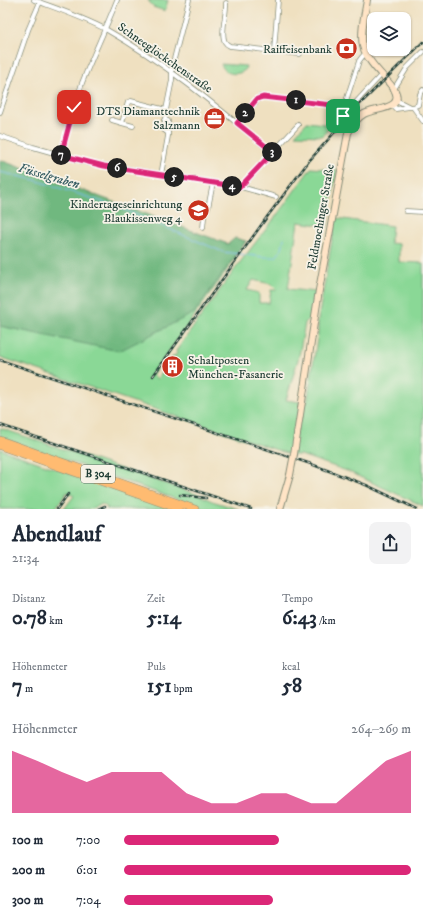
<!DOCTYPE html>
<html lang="de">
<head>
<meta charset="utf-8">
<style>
	body { margin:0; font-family:"IM FELL DW Pica",serif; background:#f2f2f3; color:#1f2937; height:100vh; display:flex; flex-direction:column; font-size:15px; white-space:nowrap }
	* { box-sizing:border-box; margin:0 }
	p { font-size:13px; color:#747a83 }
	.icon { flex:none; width:22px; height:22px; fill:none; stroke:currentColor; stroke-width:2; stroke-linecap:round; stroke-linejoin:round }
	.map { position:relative; height:509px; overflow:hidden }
	.panel { display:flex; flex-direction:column; background:#fff; flex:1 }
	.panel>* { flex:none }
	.fabs { position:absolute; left:367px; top:12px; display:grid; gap:8px }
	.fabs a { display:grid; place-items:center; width:44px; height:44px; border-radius:8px; background:#fff; box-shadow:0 1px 3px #0004; font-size:20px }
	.pin { position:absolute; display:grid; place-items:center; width:34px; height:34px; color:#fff; margin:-17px; border-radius:8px; box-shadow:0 2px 6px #0006 }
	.km { position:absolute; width:20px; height:20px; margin:-10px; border-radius:50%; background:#222; color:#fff; font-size:11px; line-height:20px; text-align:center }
	.round { display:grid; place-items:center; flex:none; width:42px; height:42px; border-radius:8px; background:#f2f2f3 }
	.summary { display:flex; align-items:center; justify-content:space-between; height:68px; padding:0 12px }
	h1 { font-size:22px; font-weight:700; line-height:30px }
	.metrics { display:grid; grid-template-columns:repeat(3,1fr); gap:6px; height:68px; padding:4px 12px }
	.metrics div { display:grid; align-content:center }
	.metrics b { font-size:20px; font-weight:700 }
	.metrics small { font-size:11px; font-weight:400 }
	.metrics p { font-size:11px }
	.chart { height:112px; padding:8px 12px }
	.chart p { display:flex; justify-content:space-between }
	.chart svg { width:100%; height:72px; margin-top:4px; fill:#db2777; opacity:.7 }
	ul { padding:0 12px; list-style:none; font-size:13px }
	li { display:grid; grid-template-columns:64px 48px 1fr; align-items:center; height:30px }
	li i { height:10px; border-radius:5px; background:#db2777 }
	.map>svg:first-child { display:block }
</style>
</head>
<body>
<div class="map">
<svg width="423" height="509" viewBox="0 0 423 509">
	<rect width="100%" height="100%" fill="#f7f3e8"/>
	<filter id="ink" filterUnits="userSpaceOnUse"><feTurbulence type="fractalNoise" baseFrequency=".025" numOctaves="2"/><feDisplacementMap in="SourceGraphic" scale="8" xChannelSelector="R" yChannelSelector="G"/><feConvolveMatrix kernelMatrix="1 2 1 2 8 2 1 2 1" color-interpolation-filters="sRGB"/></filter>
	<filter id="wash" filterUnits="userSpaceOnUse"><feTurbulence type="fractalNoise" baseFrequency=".012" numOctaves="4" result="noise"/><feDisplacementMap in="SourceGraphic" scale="16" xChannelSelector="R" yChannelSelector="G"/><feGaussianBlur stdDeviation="0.9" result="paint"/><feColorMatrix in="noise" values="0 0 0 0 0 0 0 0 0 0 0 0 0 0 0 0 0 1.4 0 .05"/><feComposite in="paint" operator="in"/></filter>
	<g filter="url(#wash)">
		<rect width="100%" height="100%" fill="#efe0c0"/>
		<path fill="#8ad896" stroke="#548a65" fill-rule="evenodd" d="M148 0H168L165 11 153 7Z
			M221 64 246 66 245 70C237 76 225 75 221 64Z
			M307 122 332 125 322 136 295 135Z
			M311 168 337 170 327 226 298 222 288 289 316 292 311 316 305 323 299 356 286 400 307 403 318 333V320L336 218 392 226 390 243 399 244V262L423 263V506L347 471 301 455H292L0 357V326L40 334 194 313 246 241 235 259 152 375 157 379 174 355 175 356 177 353 176 351 241 261 274 219ZM253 280 271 284 277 290H271L269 303H259V293L247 290Z
			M0 428 199 495 212 501 238 509H205L190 504 0 437Z
			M0 449 171 509H106L108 508 102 504 91 509H64L74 496 67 492 55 509H0Z"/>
		<path fill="#6fb87f" stroke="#477a5a" d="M0 160 228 244 235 238 246 241 194 313 119 351 0 326Z"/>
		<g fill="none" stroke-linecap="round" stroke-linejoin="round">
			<path stroke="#78bbee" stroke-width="1" d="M0 172 35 180 118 207 223 252 264 257H276L282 249 284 238"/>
		</g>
	</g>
	<g filter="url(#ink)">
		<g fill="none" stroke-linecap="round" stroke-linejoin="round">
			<defs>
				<path id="street" d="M34 0C58 9 85 18 107 30 167 64 220 109 273 153
					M226 3C227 13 220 33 225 42 226 44 228 45 230 46L300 54
					M274 51 278 0
					M394 89 407 68 423 52
					M396 100 410 107H413L423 121
					M392 105 396 109 409 107
					M413 107 418 105 420 94 423 90
					M0 112 28 30 40 2
					M344 115 382 74
					M343 116 347 98 359 61 362 57 366 53
					M112 120 122 123 128 102 131 101 166 110
					M122 123 133 126
					M237 123 260 97 312 102 345 107
					M168 133 164 130 166 110 172 80V67L189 0
					M0 136 33 147 89 163 241 187 276 197
					M61 155C67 131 74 107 82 83 93 55 106 28 117 0
					M161 175 168 136V121L164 120
					M241 187 298 125
					M406 211 423 212
					M203 228 205 207 208 208 213 183"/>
				<path id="secondary" d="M294 454 319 290 348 133C352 125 357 118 364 114 375 108 406 110 394 89 384 76 367 62 363 46 360 32 365 14 367 0
					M280 509 290 475"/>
				<path id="primary" d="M0 440 195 509
					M0 446 179 509"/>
			</defs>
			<use href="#street" stroke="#878e7a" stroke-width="5.5"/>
			<use href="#secondary" stroke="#878e7a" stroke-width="8"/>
			<use href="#primary" stroke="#878e7a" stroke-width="8"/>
			<use href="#street" stroke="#fff" stroke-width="4"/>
			<use href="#secondary" stroke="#ffe4c6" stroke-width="6"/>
			<use href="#primary" stroke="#ffbb71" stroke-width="7"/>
			<defs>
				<path id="rail" d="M0 360 311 464 366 485 417 509
					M153 376 267 217 309 161 359 105 423 42
					M0 425 251 509
					M180 495 206 498
					M57 509 68 494
					M98 509 105 506"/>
			</defs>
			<use href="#rail" stroke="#1f3d34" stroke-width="2.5"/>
			<use href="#rail" stroke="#f7f3e8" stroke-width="1" stroke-dasharray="3" stroke-linecap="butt"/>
			<defs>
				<path id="secondary-bridge" d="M290 475 294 454"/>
			</defs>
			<use href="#secondary-bridge" stroke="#878e7a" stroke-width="8" stroke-linecap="butt"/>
			<use href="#secondary-bridge" stroke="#ffe4c6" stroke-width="6"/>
		</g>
	</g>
	<g fill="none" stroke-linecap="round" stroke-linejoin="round" filter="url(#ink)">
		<defs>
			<path id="route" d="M74 107 61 155 104 166 240 187 273 152 237 123 257 99 263 97 341 106 345 107 343 116"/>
		</defs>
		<use href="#route" stroke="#fff" stroke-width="8"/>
		<use href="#route" stroke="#db2777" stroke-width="5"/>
	</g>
	<defs>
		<symbol id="bank-disc" viewBox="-11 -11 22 22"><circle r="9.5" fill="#c8321e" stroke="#f7f3e8"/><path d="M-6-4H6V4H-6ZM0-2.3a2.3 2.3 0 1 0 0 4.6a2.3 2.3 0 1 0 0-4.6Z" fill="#fff"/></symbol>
		<symbol id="office-disc" viewBox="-11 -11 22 22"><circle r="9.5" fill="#c8321e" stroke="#f7f3e8"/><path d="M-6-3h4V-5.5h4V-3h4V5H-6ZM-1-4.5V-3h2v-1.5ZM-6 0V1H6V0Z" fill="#fff"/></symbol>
		<symbol id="school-disc" viewBox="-11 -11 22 22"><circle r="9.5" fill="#c8321e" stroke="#f7f3e8"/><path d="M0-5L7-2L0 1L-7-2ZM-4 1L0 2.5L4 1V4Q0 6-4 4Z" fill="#fff"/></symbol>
		<symbol id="building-disc" viewBox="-11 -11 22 22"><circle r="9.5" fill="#c8321e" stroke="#f7f3e8"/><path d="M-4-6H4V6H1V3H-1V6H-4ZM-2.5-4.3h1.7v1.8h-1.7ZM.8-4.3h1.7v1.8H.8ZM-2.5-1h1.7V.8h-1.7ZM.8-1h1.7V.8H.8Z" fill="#fff"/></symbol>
	</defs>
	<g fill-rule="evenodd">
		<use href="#bank-disc" x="334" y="36" width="25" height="25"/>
		<use href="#office-disc" x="202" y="106" width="25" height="25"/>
		<use href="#school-disc" x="186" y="198" width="25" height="25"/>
		<use href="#building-disc" x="160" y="354" width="25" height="25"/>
	</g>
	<g text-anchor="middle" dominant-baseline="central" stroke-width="3.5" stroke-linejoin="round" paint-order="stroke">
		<rect fill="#f7f3e8" stroke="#60746a" stroke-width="1" x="81" y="465" width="34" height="18" rx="3"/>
		<g font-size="11" font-weight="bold" fill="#1f3d34">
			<text x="98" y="474">B 304</text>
		</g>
		<g font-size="12" fill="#1f3d34" stroke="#f7f3e8" text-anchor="end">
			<text x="332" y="49">Raiffeisenbank</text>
			<text x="200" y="111">DTS Diamanttechnik<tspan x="200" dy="14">Salzmann</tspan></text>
			<text x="182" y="204">Kindertageseinrichtung<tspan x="182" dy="14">Blaukissenweg 4</tspan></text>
			<text x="188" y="360" text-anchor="start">Schaltposten<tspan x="188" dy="14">München-Fasanerie</tspan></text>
		</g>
		<g font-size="12" fill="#1f3d34" stroke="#f7f3e8">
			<text transform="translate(165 58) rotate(35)">Schneeglöckchenstraße</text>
			<text transform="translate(321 217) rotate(-80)">Feldmochinger Straße</text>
		</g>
		<g font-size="13" font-style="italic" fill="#355c62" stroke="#f7f3e8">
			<text transform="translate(49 176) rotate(16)">Füsselgraben</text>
		</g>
	</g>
</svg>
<div class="fabs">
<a><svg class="icon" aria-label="layers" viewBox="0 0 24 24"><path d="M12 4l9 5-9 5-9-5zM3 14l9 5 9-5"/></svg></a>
</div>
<div class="pin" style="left:343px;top:116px;background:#1e9e55"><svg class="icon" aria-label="arrive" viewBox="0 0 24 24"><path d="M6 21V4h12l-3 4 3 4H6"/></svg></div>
<div class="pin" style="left:74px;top:107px;background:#d93025"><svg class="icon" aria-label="check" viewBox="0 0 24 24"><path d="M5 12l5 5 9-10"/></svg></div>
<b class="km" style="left:296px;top:100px">1</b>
<b class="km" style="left:245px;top:113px">2</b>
<b class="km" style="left:272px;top:152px">3</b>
<b class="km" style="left:232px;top:186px">4</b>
<b class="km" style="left:174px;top:177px">5</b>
<b class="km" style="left:117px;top:168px">6</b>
<b class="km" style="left:61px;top:155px">7</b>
</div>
<section class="panel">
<div class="summary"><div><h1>Abendlauf</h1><p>21:34</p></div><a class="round"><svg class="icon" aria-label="share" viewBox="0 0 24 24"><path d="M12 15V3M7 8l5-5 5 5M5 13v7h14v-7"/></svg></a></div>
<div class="metrics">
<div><p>Distanz</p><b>0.78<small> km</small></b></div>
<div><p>Zeit</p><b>5:14</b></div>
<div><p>Tempo</p><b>6:43<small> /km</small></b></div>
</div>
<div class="metrics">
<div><p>Höhenmeter</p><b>7<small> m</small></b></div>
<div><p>Puls</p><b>151<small> bpm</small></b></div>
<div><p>kcal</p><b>58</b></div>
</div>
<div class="chart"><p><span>Höhenmeter</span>264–269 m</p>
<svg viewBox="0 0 160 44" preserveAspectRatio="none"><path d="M0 44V6L10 12L20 19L30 25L40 19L50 19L60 19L70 32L80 38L90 38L100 32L110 32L120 38L130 38L140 25L150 12L160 6V44z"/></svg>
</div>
<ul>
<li><b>100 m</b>7:00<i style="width:54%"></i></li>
<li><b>200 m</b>6:01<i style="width:100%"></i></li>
<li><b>300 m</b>7:04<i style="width:52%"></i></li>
</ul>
</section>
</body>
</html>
